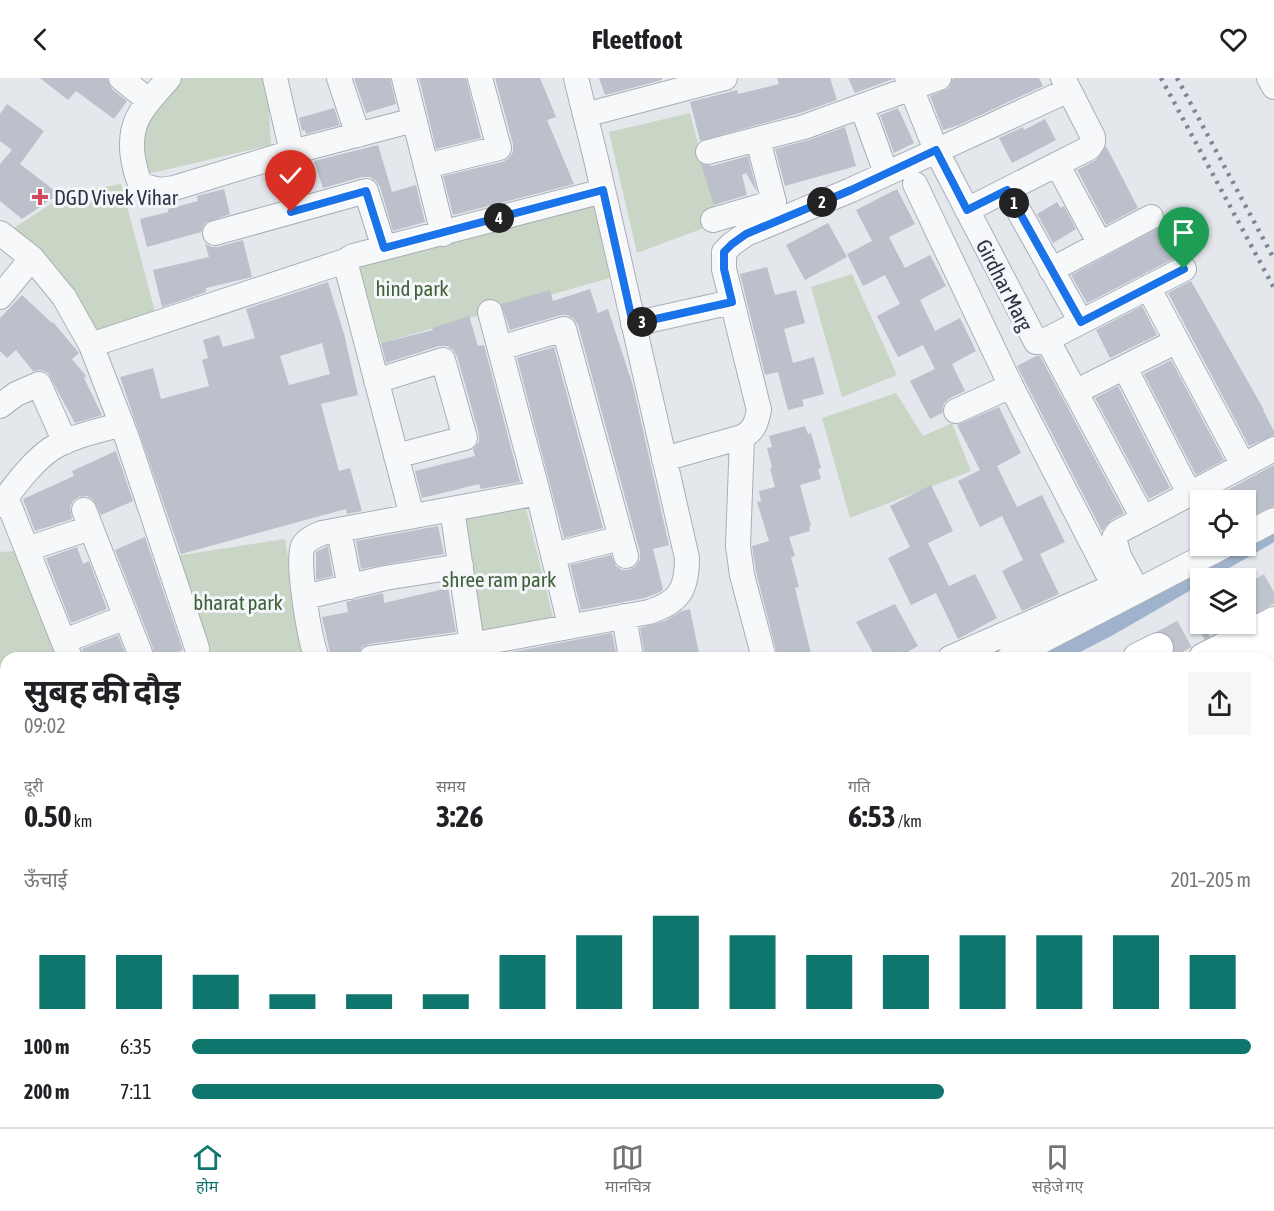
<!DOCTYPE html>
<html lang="hi">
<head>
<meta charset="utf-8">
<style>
	body { margin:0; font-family:"Asap Condensed","Noto Sans Devanagari",sans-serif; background:#f6f6f6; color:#202124; height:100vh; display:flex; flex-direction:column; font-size:22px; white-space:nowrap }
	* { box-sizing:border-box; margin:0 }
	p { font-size:20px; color:#757577 }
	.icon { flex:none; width:33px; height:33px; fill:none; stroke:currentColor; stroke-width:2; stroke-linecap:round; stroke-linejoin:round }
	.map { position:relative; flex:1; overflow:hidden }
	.panel { position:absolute; left:0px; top:574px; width:1275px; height:476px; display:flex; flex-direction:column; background:#fff; border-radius:18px 18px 0 0; box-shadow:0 2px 4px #0004 }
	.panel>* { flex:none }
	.fabs { position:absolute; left:1190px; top:412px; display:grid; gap:12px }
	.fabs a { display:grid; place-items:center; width:66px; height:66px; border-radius:0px; background:#fff; box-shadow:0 2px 4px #0004; font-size:30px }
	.pin { position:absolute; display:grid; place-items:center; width:51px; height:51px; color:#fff; margin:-62px -26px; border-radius:50% 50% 50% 0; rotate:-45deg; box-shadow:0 0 6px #0007 }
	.pin .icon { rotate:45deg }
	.km { position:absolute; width:30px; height:30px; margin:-15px; border-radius:50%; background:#222; color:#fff; font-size:16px; line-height:30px; text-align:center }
	.round { display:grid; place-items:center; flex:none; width:63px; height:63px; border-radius:0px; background:#f6f6f6 }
	.head { display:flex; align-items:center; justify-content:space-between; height:102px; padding:0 24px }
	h1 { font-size:33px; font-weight:700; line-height:45px }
	.stats { display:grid; grid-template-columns:repeat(3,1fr); gap:9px; height:102px; padding:6px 24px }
	.stats div { display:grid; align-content:center }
	.stats b { font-size:30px; font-weight:700 }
	.stats small { font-size:16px; font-weight:400 }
	.stats p { font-size:16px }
	.chart { height:168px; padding:12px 24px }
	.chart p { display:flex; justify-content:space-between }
	.chart svg { width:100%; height:108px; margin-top:6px; stroke:#0f766e; stroke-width:6 }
	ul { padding:0 24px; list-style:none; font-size:20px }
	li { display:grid; grid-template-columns:96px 72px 1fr; align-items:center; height:45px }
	li i { height:15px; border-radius:8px; background:#0f766e }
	header { display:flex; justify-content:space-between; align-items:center; height:78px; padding:0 24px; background:#fff; font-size:27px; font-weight:700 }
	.menu { display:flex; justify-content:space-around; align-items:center; height:84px; border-top:2px solid #e0e0e0; background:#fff; font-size:16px; color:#757577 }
	.menu a { display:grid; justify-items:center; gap:3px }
	.menu .active { color:#0f766e }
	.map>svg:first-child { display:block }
</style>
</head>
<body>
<header><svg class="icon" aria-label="back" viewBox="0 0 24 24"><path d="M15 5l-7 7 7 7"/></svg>Fleetfoot<svg class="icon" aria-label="heart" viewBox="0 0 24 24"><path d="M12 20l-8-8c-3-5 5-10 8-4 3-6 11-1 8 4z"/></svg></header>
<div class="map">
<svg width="1274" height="1049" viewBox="0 0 1274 1049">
	<rect width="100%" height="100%" fill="#e4e7ec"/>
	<path fill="#c9d6c5" d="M172 0H267L271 67 148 96 133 48Z
		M690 35 718 141 704 150 637 175 609 54Z
		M121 106 157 241 99 264 12 151 68 115Z
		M593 125 610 200 381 265 353 178Z
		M852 196 897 297 842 319 811 209Z
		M896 315 923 358 952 345 971 393 850 440 822 340Z
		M526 430 555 547 466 558 446 445Z
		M285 461 305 580H196L169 479Z
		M15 473 58 580H6V617L0 618V474Z"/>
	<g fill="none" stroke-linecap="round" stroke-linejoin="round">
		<path stroke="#9fb4cc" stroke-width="18" d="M1049 580 1109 549 1270 456
			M0 874 6 872"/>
	</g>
	<path fill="#bbc0ca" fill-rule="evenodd" d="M40 0H107L112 11 127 23 114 41 76 13 68 22Z
		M354 0H390L396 26 366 35Z
		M419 0H466L481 60 436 71Z
		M495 0H540L556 39 547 42 574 106 453 137 443 98 502 84 508 81 513 74V66Z
		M599 0H662V2L605 17Z
		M777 0H830L837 22 800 35 700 63 690 24 737 12 738 16 779 6Z
		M848 0H893V1L855 15Z
		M953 0H1039L1043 8 959 47 943 52 930 18 949 10Z
		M7 26 44 53 20 86 59 116 22 141 0 123V86L12 72 0 63V36Z
		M334 30 340 47 306 56 305 52 302 53 299 40Z
		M898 30 914 65 894 75 880 37Z
		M1045 41 1056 62 1012 85 999 60 1023 49 1024 52Z
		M845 49 856 88 785 108 775 71 809 62Z
		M378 67 392 114 416 107 425 144 393 153 380 109 376 103 370 99H362L323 110 314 83Z
		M1106 68 1138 130 1106 147 1077 92 1096 82Z
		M748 78 757 114 746 95 742 97 747 117 714 127 701 86 712 88Z
		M224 111 230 136 205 145 201 154 147 169 140 141 168 134V131L198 123 197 118Z
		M897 111 915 146 889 159 905 190 930 177 946 208 920 222 935 253 960 240 976 273 952 286 965 313 950 320 944 325 942 335 930 341 910 303 935 291 923 267 898 279 877 238 900 226 885 197 863 208 847 176 872 163 856 132Z
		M1057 124 1061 130 1064 128 1076 151 1053 165 1037 136Z
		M828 145 847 179 805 202 786 167Z
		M1160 149 1177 179 1087 225 1071 197Z
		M243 162 252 199 206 210V214L162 229 153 192 209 179 205 165 211 169H218Z
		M767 189 775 217 796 212 805 245 784 251 793 285 814 279 824 316 802 322 804 328 788 332 778 294 765 297 740 196Z
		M1191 203 1264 332H1263L1274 353V357L1249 368 1168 215Z
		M328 204 344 256 358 317 321 326 339 393 350 390 362 433 347 436 346 431 181 476 120 299 153 290 161 321 209 308 202 282 208 280 203 262 219 257 223 269 255 260 246 231ZM322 265 330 296 289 307 280 278Z
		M590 211 598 235 608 231 633 308 669 467 653 471 663 511 660 514 645 520 581 532 570 487 611 477 616 488 622 492H629L636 488 640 481V474L578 247 573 240 567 237H561L510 252 501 226 550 212 553 223Z
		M22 217 52 245 53 244 79 275 72 281 86 298 84 300 102 337 75 345 48 295 41 292 33 293 16 272 7 280 0 273V240Z
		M1142 228 1157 257 1110 280 1096 252Z
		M469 238 478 268 484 267 520 404 481 411 479 406 422 420 415 393 475 378 473 371 479 364V356L457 278 453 272 447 268H439L386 285 381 265 433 252 432 250Z
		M554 269 603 450 564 460 517 280Z
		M1036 278H1040L1124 435 1111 442 1102 453 1017 288Z
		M1171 282 1224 382 1196 397 1144 296Z
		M1118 308 1170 410 1149 421 1095 320Z
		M999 329 1021 375 997 388 1017 429 1042 417 1065 464 1040 476 1059 516 1022 533 1002 493 1023 482 1002 438 980 449 958 403 980 392 957 347Z
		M805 348 808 356 811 355 821 390 818 391 821 401 800 407 811 448H809L810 453 789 459 795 478 791 479 799 509 795 510 812 580H778L756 494 752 468 769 463 757 424 761 423 759 413 775 409 770 390 772 389 767 370 772 369 769 358Z
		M116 373 133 423 101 437 93 421 87 418 79 419 73 423 70 429 72 441 35 453 23 421 74 398 72 393Z
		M1274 387V428L1245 441V423H1207Z
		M931 407 953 453 928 465 949 508 975 496 997 540 958 561 936 515 911 527 888 480 910 469 890 428Z
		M438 448 444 476 361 491 356 463Z
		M145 459 183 572 163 580H153V570L115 472Z
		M328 468 333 498 316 502V474Z
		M77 469 83 486 89 483 107 531 71 545 46 480Z
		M448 510 456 554 369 566 362 569 358 576 331 579 322 539 348 534 346 524 383 515 384 525Z
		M895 526 918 568 904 576 902 573 888 580H876L856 544Z
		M690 531 700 580H645L640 550 665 543 682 533Z
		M612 555 617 580H474L485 579Z
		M118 557 127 580H84L82 571Z"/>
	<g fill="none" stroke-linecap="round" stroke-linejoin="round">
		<path stroke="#bfc3cb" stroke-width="30" stroke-dasharray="30 15" stroke-linecap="butt" d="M1245 524 1274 508
			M1158 570 1203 546
			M1269 618 1274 615"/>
		<defs>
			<path id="minor" d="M121 0 149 23
				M169 0C146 27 127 41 133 80 135 90 136 98 141 107L160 112 174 110 292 74 414 42
				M275 0 292 74
				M339 0 358 57
				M404 0 443 156
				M907 0 936 72 1036 264H1042L1184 191
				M1269 0 1274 9
				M862 29 886 95
				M585 37 725 0
				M708 74 804 49 939 0
				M1057 86 1100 166
				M426 88 499 70 480 0
				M915 106 1011 308 1114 508 950 580
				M1007 112 1081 244
				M967 132 1089 70 1093 64V59L1063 0
				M713 142 774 124 758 62
				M0 155 32 180 64 219 91 267 127 360 197 570 198 580
				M215 155 366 113 384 170
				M345 183 412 438
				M1051 192 1151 139
				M1148 209 1243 387
				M0 219 32 180
				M490 234 538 415 570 547
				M633 246 732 224
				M1047 261 1143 440
				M91 267 345 183 353 178 603 113
				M500 270 564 251 626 478
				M1125 290 1189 415
				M376 303 443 282 465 360 396 378
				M1075 314 1177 263
				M0 328 16 316 39 306 65 364
				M956 333 1011 308
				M742 359 738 468 742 497 764 580
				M664 381 742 359C755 352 756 345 759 332L724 191V174L732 166 746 156 851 112 1069 12
				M6 419 70 580
				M0 427C15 408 31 385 51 371 71 358 99 353 122 346
				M452 431 472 566
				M84 432 140 575
				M339 452 350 509
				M1245 457 1274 442
				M27 471 90 450
				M553 477 621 460
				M1137 512 1119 478 1114 460 1118 454 1274 371
				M305 519 385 500 461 488
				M624 538 631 580
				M64 563 126 539
				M317 580C310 565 296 482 303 468 307 461 315 458 322 455L538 415
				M371 580 482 565 649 534C680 524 687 511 687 480L596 81 576 0
				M1009 580 1224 468
				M0 634 6 633
				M0 697 6 696
				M1269 772 1274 771
				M0 813 6 812
				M1269 934 1274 933
				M0 1006 6 1010
				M769 1044V1049
				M846 1044V1049
				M904 1044V1049
				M974 1044 975 1049
				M1254 1044 1256 1049
				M602 1049 608 1048
				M707 1049 711 1044
				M1093 1049 1131 1044"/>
			<path id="major" d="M1138 580 1158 570
				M1204 580 1274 544
				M1260 580 1274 573
				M0 941 6 940
				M0 974 6 972"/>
		</defs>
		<use href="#minor" stroke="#a9aeb7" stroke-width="26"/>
		<use href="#major" stroke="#a3abb8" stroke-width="32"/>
		<use href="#minor" stroke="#f7f8fa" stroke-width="24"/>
		<use href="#major" stroke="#fff" stroke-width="30"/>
		<path stroke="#7d8696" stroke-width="4.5" stroke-dasharray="3 6" stroke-linecap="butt" d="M1161 0 1274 210
			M1177 0 1274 181"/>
	</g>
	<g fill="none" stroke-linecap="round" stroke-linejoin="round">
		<defs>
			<path id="route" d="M291 134 366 113 384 170 603 112 633 246 732 224 724 191V174L732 166 746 156 851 112 936 72 967 132 1007 112 1081 244 1184 191"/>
		</defs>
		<use href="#route" stroke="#fff" stroke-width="12"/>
		<use href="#route" stroke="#1a73e8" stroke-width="8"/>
	</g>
	<path fill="#d1495b" stroke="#f4f6f9" stroke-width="2" d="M37 110h6v6h6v6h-6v6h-6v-6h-6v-6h6z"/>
	<g text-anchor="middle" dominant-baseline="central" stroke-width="6" stroke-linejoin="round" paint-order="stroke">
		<g font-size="21" fill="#2b3445" stroke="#f4f6f9" text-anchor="start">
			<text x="54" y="119">DGD Vivek Vihar</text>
		</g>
		<g font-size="21" fill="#2b3445" stroke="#f4f6f9">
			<text transform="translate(1005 207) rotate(63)">Girdhar Marg</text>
		</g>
		<g font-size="21" fill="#3f6138" stroke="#f4f6f9">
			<text x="412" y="210">hind park</text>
			<text x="499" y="501">shree ram park</text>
			<text x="238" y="524">bharat park</text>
		</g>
	</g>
</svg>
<div class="fabs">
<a><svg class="icon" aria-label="locate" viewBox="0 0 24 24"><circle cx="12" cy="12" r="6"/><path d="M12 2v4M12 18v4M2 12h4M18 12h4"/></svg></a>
<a><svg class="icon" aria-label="layers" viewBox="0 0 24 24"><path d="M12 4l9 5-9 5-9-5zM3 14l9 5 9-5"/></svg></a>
</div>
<div class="pin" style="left:1184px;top:191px;background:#1e9e55"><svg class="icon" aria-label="arrive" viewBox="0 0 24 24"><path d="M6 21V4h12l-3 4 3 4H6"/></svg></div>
<div class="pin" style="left:291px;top:134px;background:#d93025"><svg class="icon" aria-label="check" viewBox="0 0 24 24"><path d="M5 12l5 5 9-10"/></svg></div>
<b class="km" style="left:1014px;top:125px">1</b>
<b class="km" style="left:822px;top:124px">2</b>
<b class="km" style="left:642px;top:244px">3</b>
<b class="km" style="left:499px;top:140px">4</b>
<section class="panel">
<div class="head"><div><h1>सुबह की दौड़</h1><p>09:02</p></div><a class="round"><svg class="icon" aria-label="share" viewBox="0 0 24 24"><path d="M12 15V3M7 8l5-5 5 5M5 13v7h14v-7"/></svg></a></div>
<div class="stats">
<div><p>दूरी</p><b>0.50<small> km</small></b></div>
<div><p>समय</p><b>3:26</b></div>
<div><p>गति</p><b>6:53<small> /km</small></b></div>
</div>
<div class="chart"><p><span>ऊँचाई</span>201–205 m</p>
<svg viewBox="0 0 160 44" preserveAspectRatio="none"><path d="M5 44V22M15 44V22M25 44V30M35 44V38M45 44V38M55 44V38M65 44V22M75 44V14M85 44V6M95 44V14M105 44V22M115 44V22M125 44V14M135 44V14M145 44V14M155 44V22"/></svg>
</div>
<ul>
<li><b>100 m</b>6:35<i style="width:100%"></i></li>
<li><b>200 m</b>7:11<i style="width:71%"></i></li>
</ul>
</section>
</div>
<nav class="menu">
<a class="active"><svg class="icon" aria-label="home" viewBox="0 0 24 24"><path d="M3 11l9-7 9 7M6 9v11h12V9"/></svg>होम</a>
<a><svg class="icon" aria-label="map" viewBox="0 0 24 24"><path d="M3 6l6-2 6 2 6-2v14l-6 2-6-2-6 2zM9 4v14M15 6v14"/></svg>मानचित्र</a>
<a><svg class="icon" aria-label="saved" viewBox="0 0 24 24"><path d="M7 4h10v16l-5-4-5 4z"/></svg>सहेजे गए</a>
</nav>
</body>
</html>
